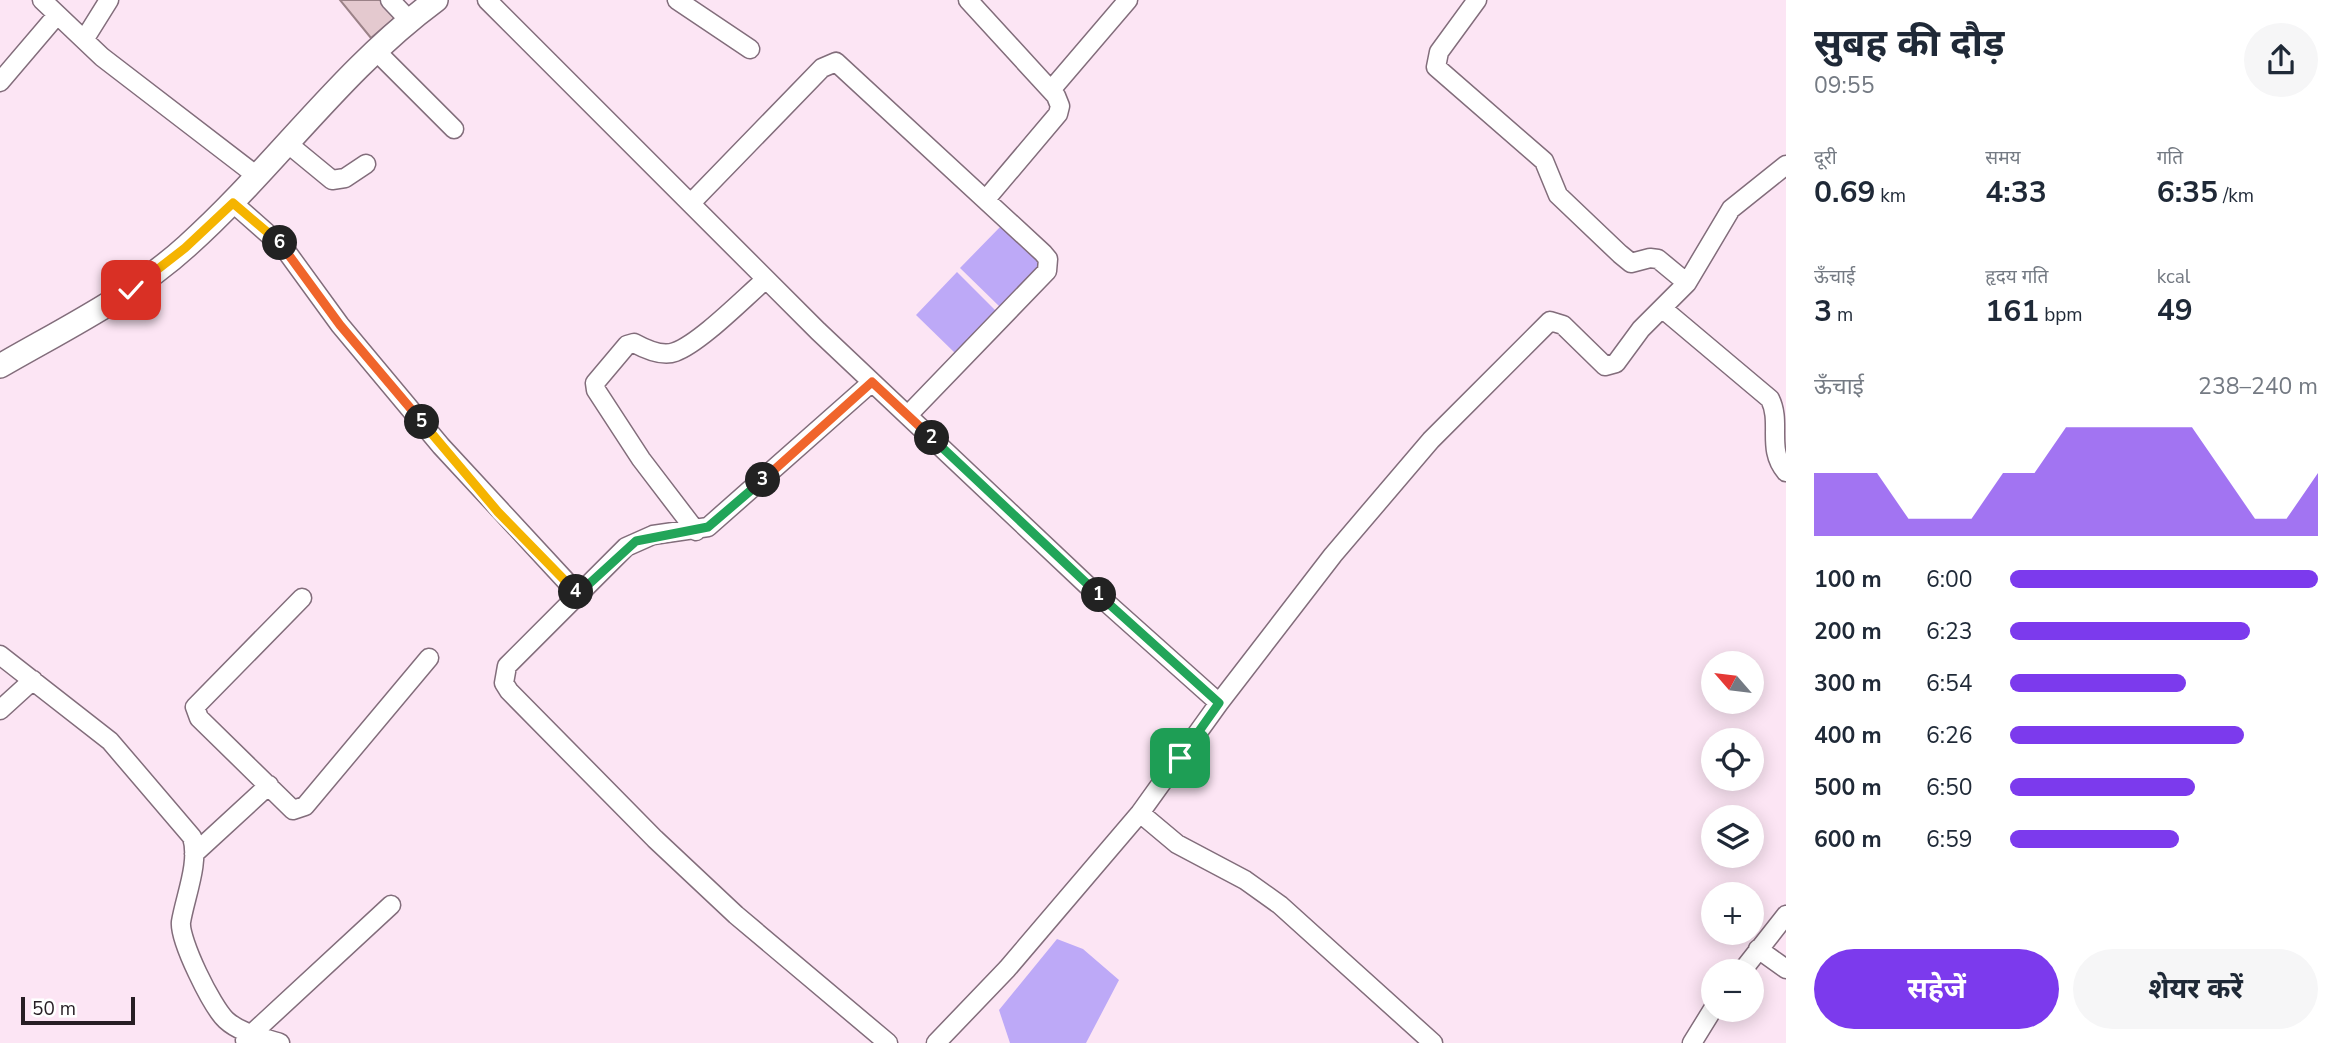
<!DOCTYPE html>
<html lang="hi">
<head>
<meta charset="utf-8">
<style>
	body { margin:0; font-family:"Nunito Sans","Noto Sans Devanagari",sans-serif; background:#f6f6f7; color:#1f2937; height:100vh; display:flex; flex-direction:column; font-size:26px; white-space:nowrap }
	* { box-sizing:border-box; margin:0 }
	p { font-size:23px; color:#747a83 }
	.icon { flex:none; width:38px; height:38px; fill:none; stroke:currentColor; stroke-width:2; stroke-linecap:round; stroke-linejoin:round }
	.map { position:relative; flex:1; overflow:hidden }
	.panel { display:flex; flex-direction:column; background:#fff; width:560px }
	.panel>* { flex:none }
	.needle { width:46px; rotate:298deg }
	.tools { position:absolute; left:1701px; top:651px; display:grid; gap:14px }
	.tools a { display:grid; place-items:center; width:63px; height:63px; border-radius:50%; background:#fff; box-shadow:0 4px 18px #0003; font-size:35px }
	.scale { position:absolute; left:21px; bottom:18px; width:114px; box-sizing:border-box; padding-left:7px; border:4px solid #271e24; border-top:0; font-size:19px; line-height:24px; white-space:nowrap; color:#271e24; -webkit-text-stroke:5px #fff; paint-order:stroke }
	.pin { position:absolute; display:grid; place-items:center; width:60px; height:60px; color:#fff; margin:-30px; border-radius:14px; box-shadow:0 4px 10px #0006 }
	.km { position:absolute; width:35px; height:35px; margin:-18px; border-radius:50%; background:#222; color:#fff; font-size:19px; line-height:35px; text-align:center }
	.round { display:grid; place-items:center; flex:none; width:74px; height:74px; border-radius:37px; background:#f6f6f7 }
	.headline { display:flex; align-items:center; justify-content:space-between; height:119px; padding:0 28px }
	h1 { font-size:38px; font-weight:700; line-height:52px }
	.metrics { display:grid; grid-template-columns:repeat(3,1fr); gap:10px; height:119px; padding:7px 28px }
	.metrics div { display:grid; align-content:center }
	.metrics b { font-size:30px; font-weight:700 }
	.metrics small { font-size:19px; font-weight:400 }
	.metrics p { font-size:19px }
	.chart { height:196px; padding:14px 28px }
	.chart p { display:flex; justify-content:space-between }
	.chart svg { width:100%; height:126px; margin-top:7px; fill:#7c3aed; opacity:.7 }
	.button { display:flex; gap:14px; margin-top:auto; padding:14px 28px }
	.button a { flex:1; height:80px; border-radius:42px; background:#7c3aed; color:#fff; font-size:28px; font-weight:700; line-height:80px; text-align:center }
	.button a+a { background:#f6f6f7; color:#1f2937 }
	ul { padding:0 28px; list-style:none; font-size:23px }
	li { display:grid; grid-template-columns:112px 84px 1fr; align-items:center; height:52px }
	li i { height:18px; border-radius:9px; background:#7c3aed }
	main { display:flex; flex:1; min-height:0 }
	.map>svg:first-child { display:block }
</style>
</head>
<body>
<main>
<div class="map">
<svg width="1786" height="1043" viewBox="0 0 1786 1043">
	<rect width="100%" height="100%" fill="#fce5f4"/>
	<path fill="#bda9f7" d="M1001 226 1041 264 1000 307 960 268Z
		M957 272 996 311 955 353 916 315Z
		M1057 939 1083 949 1119 980 1086 1043H1010L999 1010Z"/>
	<path fill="#e4c9cf" stroke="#9b8288" stroke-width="2" d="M340 0H383L396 17 371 38Z"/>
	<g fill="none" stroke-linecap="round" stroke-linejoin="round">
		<defs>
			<path id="minor" d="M42 0 102 57 257 176
				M390 0 409 20
				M487 0 818 331 1088 586 1219 703
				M677 0 750 49
				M968 0 1056 96 1060 106 1058 114 987 198
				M1477 0 1439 52 1436 67 1544 161 1558 195 1620 254 1631 263 1650 258 1658 259 1687 283
				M84 40 109 0
				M376 51 454 129
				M0 82 57 15
				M1051 90 1128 0
				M287 143 332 180 345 178 366 164
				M233 203 284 248 340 325 441 446 578 594
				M691 203 822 68 836 62 1043 253 1048 259 1047 271 908 415
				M1663 309 1770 399C1782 423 1766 449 1786 472
				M872 382 708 527 653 535 626 547 507 666 504 683 509 691 655 839 736 915 888 1043
				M696 531 641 459 596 390 595 383 627 345 634 343C645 349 662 357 675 352 700 343 743 299 765 280
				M302 598 195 707 199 718 293 810 305 806 429 658
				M0 655 110 741 192 837C200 862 185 897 181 922 179 940 212 1007 226 1020 240 1033 262 1037 280 1043
				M0 710 33 680
				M1140 813 1177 844 1245 880 1280 905 1433 1043
				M194 854 269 785
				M1758 949 1786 969
				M1742 971 1786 915
				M245 1040 391 905
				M936 1043 1007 969 1140 813 1219 703 1333 555 1431 440 1550 321 1563 325 1605 366 1616 363 1641 329 1687 283 1731 209 1786 165
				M1692 1043 1713 1009"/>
			<path id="tertiary" d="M0 366C64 329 132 296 187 246 274 168 341 70 436 0"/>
		</defs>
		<use href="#minor" stroke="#826d7b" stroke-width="21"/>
		<use href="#tertiary" stroke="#826d7b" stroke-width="26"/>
		<use href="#minor" stroke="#fff" stroke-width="18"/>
		<use href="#tertiary" stroke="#fff" stroke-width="23"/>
	</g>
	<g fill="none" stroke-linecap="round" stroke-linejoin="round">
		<defs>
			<path id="split-1" d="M1099 595 1219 703 1180 758"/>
			<path id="split-2" d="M932 438 1099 595"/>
			<path id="split-3" d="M763 480 872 382 932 438"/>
			<path id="split-4" d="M576 592 578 594 636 541 708 527 763 480"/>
			<path id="split-5" d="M422 422 498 512 576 592"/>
			<path id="split-6" d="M280 243 340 325 422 422"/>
			<path id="split-7" d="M131 290 185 248 233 203 280 243"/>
		</defs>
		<use href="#split-1" stroke="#fff" stroke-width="14"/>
		<use href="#split-2" stroke="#fff" stroke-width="14"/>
		<use href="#split-3" stroke="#fff" stroke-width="14"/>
		<use href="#split-4" stroke="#fff" stroke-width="14"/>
		<use href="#split-5" stroke="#fff" stroke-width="14"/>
		<use href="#split-6" stroke="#fff" stroke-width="14"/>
		<use href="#split-7" stroke="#fff" stroke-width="14"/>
		<use href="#split-1" stroke="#22a559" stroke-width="9"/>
		<use href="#split-2" stroke="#22a559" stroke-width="9"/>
		<use href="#split-3" stroke="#f0652b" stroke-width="9"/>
		<use href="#split-4" stroke="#22a559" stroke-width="9"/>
		<use href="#split-5" stroke="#f5b400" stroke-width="9"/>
		<use href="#split-6" stroke="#f0652b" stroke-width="9"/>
		<use href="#split-7" stroke="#f5b400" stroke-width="9"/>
	</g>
</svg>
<div class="tools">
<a><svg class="needle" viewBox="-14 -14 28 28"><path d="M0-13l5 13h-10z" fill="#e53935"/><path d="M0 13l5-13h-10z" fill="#747a83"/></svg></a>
<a><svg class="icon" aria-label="locate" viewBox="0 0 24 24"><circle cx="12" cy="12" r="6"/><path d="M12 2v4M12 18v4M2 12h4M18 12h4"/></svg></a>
<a><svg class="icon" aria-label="layers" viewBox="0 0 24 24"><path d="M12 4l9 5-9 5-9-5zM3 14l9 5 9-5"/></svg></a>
<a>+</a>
<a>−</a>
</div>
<div class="scale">50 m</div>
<div class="pin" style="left:1180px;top:758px;background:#1e9e55"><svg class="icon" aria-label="arrive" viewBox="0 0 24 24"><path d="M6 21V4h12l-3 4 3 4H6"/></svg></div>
<div class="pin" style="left:131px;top:290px;background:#d93025"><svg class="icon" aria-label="check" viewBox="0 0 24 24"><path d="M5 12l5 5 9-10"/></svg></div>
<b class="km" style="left:1099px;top:595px">1</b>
<b class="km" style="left:932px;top:438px">2</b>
<b class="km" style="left:763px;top:480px">3</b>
<b class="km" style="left:576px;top:592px">4</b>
<b class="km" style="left:422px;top:422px">5</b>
<b class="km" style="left:280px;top:243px">6</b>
</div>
<section class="panel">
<div class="headline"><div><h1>सुबह की दौड़</h1><p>09:55</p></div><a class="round"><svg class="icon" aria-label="share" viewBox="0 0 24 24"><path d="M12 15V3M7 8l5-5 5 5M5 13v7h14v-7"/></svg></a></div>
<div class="metrics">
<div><p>दूरी</p><b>0.69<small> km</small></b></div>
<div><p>समय</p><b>4:33</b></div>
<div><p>गति</p><b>6:35<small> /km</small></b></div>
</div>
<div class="metrics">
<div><p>ऊँचाई</p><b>3<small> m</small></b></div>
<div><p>हृदय गति</p><b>161<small> bpm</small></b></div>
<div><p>kcal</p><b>49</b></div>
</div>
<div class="chart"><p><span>ऊँचाई</span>238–240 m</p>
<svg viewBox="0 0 160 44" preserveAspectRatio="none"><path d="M0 44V22L10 22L20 22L30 38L40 38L50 38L60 22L70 22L80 6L90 6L100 6L110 6L120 6L130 22L140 38L150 38L160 22V44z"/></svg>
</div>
<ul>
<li><b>100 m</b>6:00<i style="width:100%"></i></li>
<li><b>200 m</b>6:23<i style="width:78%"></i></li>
<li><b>300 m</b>6:54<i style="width:57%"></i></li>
<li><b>400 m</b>6:26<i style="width:76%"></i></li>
<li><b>500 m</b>6:50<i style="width:60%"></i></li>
<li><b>600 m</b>6:59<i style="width:55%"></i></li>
</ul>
<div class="button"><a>सहेजें</a><a>शेयर करें</a></div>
</section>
</main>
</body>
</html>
